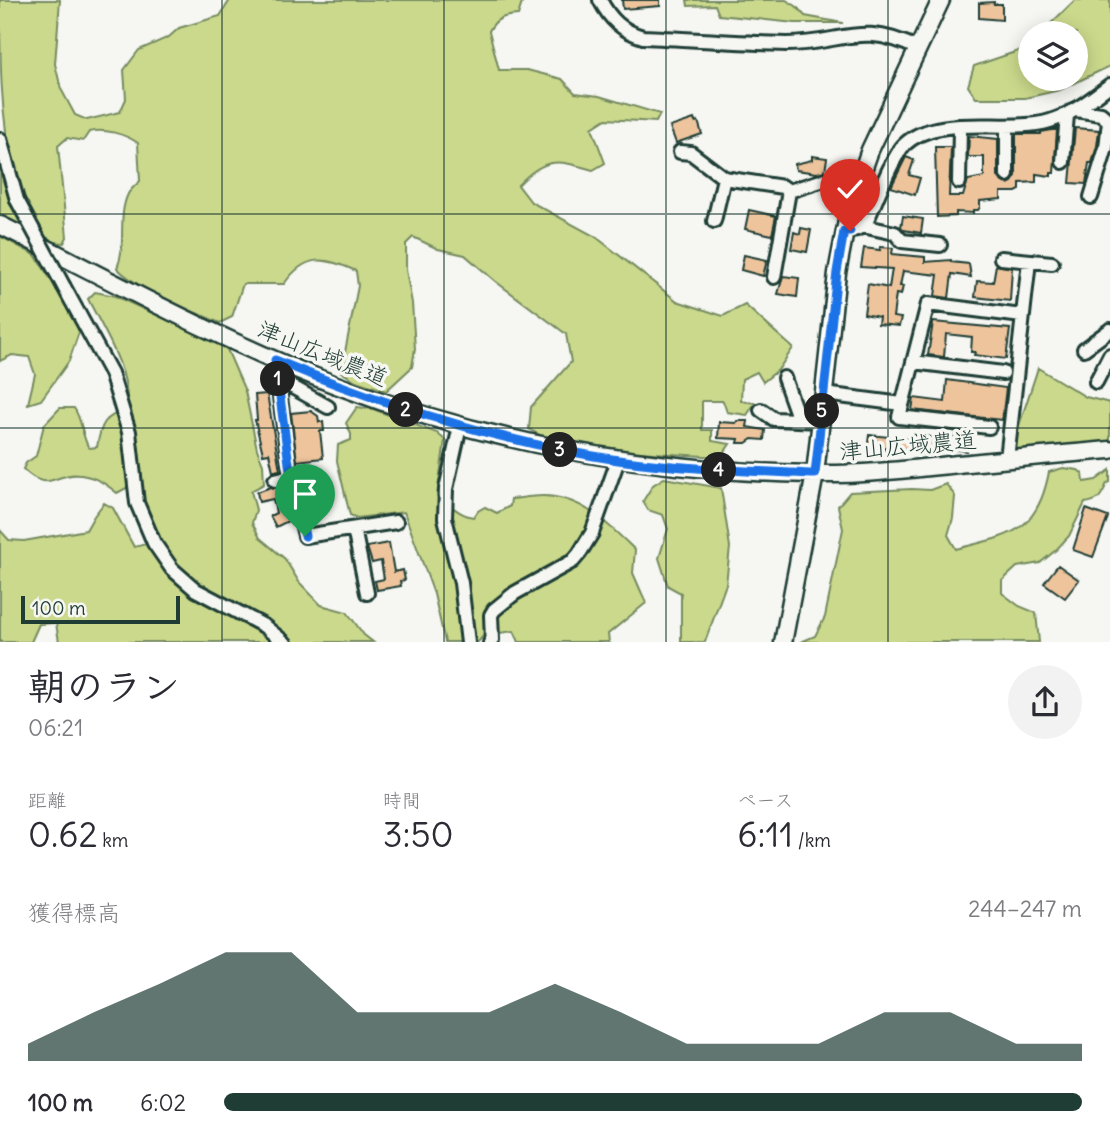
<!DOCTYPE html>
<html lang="ja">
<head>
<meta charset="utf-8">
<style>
	body { margin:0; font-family:Delius,"Klee One",sans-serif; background:#f2f2f3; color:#2b2b33; height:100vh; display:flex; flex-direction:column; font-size:26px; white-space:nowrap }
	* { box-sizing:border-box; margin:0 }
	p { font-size:23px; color:#7c7c81 }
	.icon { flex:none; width:38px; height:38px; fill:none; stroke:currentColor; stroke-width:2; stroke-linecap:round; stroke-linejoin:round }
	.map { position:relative; height:642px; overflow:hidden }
	.panel { display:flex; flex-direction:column; background:#fff; flex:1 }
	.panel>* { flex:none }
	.buttons { position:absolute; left:1018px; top:21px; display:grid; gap:14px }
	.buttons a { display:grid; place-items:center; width:70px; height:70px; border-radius:50%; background:#fff; box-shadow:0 4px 18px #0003; font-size:35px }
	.scale { position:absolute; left:21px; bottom:18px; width:159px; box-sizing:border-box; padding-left:7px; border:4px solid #1f3d34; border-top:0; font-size:19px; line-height:24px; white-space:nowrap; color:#1f3d34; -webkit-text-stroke:5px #f6f6f2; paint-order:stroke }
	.pin { position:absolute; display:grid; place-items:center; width:60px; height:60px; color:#fff; margin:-72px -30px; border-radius:50% 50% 50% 0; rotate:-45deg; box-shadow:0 0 7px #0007 }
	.pin .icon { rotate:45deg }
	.km { position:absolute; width:35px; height:35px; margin:-18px; border-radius:50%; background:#222; color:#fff; font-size:19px; line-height:35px; text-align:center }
	.round { display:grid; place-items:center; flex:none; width:74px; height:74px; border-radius:37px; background:#f2f2f3 }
	.headline { display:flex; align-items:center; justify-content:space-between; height:119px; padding:0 28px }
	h1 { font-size:38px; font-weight:600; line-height:52px }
	.metrics { display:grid; grid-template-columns:repeat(3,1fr); gap:10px; height:119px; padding:7px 28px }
	.metrics div { display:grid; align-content:center }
	.metrics b { font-size:35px; font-weight:600 }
	.metrics small { font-size:19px; font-weight:400 }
	.metrics p { font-size:19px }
	.chart { height:196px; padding:14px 28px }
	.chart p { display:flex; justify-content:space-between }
	.chart svg { width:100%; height:126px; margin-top:7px; fill:#1f3d34; opacity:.7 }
	ul { padding:0 28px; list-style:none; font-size:23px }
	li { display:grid; grid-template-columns:112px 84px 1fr; align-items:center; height:52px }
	li i { height:18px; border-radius:9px; background:#1f3d34 }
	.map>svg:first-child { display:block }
</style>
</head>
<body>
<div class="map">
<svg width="1110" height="643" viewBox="0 0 1110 643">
	<rect width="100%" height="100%" fill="#f6f6f2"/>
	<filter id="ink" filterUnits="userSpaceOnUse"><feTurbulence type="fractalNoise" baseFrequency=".0143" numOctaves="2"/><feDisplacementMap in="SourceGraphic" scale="14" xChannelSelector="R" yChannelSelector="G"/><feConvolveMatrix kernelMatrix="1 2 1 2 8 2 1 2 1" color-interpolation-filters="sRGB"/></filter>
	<g filter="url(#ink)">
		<path fill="#cbd98c" stroke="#758b60" stroke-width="2" d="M0 0H60L55 64 61 89 75 115 87 120 120 112 126 99 124 70 139 50 169 37 179 28 220 16 230 0H523L518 15C503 16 496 18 489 31L499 70H527L562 79 575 93 599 96 660 114 656 122 606 119 592 128 605 163 593 170C557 160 546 156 518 185L531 202 596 237 677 301 723 316 745 305 793 348 778 370 763 382 757 372 742 379 741 401 755 403 747 415 727 412 723 401H702V430H712V441L730 444 721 457 637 452 577 444 547 439 529 429 531 407 571 362 566 334 495 281 465 255 438 249 413 237 406 244V270L412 303 415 349 412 367 386 391 356 381 341 372 358 286 356 271C324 257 306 253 284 284H243L232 317 220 323C191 310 139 291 117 268 127 245 117 217 128 194 130 190 136 185 140 181L138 143C125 134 104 128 89 132L83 141 67 138 58 146 67 237 64 243 53 242 0 216V172L13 168C0 115 0 56 0 0Z
			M687 0H786L796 6 805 16 843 23H795L719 15 715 5 688 6Z
			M1075 0H1110V66L1060 90 1025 98H976L968 86 974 66 1024 49 1031 43V79H1076V33H1041Z
			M0 236 35 255 73 314 79 332 69 361 41 400 28 404 35 374 29 357 12 355 0 361Z
			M95 292 115 296 226 347 245 391 257 449 263 464 264 484 251 491 256 510 252 523 260 538 285 559 299 582 321 605 347 612 364 635 373 642H59L56 623 39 624 31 642H0V530L9 540 24 541 86 530 94 516 104 503 113 508 134 547 150 543 156 532 143 501 130 486 117 493C106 484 96 477 81 475 55 471 50 495 23 469L26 463 36 456 44 425 60 408H74C83 421 81 435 89 448L97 447C101 423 104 417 127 409 130 370 105 333 88 299Z
			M1038 368 1086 397 1110 403V443L1016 451 1012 447Z
			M357 407 373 409 437 433 445 440 437 496C449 504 461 516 474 517L478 511 485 507 497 513 510 506 511 499C521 498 533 496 543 496 582 496 609 525 635 550L633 573 646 603 608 634 609 642H519L514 631 484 635 478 642H445L434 594 404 512 357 518 350 515 337 461 338 445 351 440V434L346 423Z
			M1063 468 1078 470 1083 474 1084 482 1096 480 1110 470V482L1107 483C1102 496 1099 501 1085 503L1069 536 1056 550 1040 563 1017 567 1002 581V593L1019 606 1036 613 1039 642H801L815 636 825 617 843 529 838 506 850 492 912 489 930 490 946 484 955 496 953 518 948 535 956 549C1010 535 1037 534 1049 472Z
			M664 478 721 488 730 547 726 584 705 642H681V593L668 586 659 558 668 529 663 515 648 510 643 501 653 485Z"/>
		<path fill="#eec49d" stroke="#1f3d34" stroke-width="2" d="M622 0H660V6L623 9Z
			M994 2V4H1002V20L979 18V3Z
			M694 119 695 122 698 121 702 134 676 143 670 127Z
			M1075 128 1099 130 1097 146 1092 163H1089L1086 184 1070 183Z
			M1052 130H1057L1054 173H1051V176L1036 174V182L1020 183V190L1016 192H1001V199L980 201V207L978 210H973V213L956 212V216L937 217 935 147H951L949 196H963L968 180 984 177V157H968L969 136 998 139V176L1002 182 1008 184 1012 182 1016 176V134H1041V132Z
			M812 156 827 158 825 171 817 173 796 170 795 164 812 160Z
			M906 157 914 160 909 175 920 178 915 195 891 187Z
			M749 210 776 216 772 235 745 229Z
			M903 216 923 219 921 233 904 230 901 227Z
			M801 228 811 230 807 252 791 249 794 232 800 234Z
			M880 247 893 248 892 254 925 257V262L951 260V262L969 264 971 277 952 274 949 298 935 296 938 275 903 271 900 286H903L901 295 896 294 893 317 901 318 899 326 878 324 879 317 864 314 868 284 889 288 892 269 861 267 864 248 880 250Z
			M744 255 767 260 763 276 741 270Z
			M996 265 1012 268 1010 301 975 297 977 281 993 282Z
			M783 276 799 278 797 297 778 294Z
			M933 322 1010 329 1006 359 974 355 975 352H971L972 337 946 334 944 357 928 355Z
			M947 380 1006 388 1002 420 912 410 914 398 945 402Z
			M267 394 280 470 273 471 269 453 263 454 255 420H257L255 395Z
			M311 411 318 416 319 422H323L324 431H320L323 458 297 461 291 413Z
			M737 421H748L747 427 765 430 764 440 752 439 746 443H738L739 439 718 438 719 422 736 423Z
			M869 435 909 439V436L914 437V435L954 440 955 435 969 437 967 451 944 448V451L922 448V450L885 447 884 453 867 451Z
			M271 487H283L285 504 292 519 276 527 270 516 276 513 273 499 259 502 257 492Z
			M1086 509 1108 517 1093 557 1073 550Z
			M389 543 394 572 403 570 405 580 400 581 401 586 377 590 375 581 384 579 381 561 372 563 367 547Z
			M1058 565 1079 580 1065 598 1044 583Z"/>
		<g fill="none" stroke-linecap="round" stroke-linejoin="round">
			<defs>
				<path id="street" d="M600 0C610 19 622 31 643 37 691 39 739 43 787 44 842 44 861 20 918 49
					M1076 110 1101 114 1109 121 1106 148 1091 197
					M0 139 17 200
					M680 152 691 153 724 178 783 187 789 191 824 180 856 184
					M1063 162 1067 115
					M1007 175V126
					M959 182 960 127
					M714 221 724 178
					M862 226 895 233 902 241 940 245
					M844 231 857 229 866 223C874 205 892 157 904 145 937 112 1008 134 1050 121 1073 114 1091 99 1110 85
					M1001 258 1052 263
					M774 277 789 191
					M64 287 111 373 129 432 137 503 154 543 172 569 196 590 264 626 285 643
					M1084 349 1110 330
					M275 360 289 464 305 536 396 522
					M913 362 1003 373
					M784 378 799 420
					M278 379 328 407
					M1096 382 1110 355
					M824 394 902 404
					M761 410 774 419 821 421
					M460 426 446 489 445 518 461 583 468 643
					M989 427 899 417 928 304 1022 316
					M1007 459 1029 261
					M275 480 292 476
					M354 529 367 593
					M490 643 492 640 491 615 494 610 515 593 573 561 579 554 592 533 618 460"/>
				<path id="secondary" d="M0 225C111 280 220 341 336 385 490 444 650 472 814 474 863 475 911 469 959 464 1010 459 1060 454 1110 450
					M783 643 815 474 837 273 849 210 870 150 941 0"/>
			</defs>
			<use href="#street" stroke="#1f3d34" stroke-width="18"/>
			<use href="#secondary" stroke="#1f3d34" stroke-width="21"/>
			<use href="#street" stroke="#f6f6f2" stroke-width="12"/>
			<use href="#secondary" stroke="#f6f6f2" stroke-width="16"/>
			<defs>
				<path id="street-bridge" d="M17 200 64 287"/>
			</defs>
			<use href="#street-bridge" stroke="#1f3d34" stroke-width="18" stroke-linecap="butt"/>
			<use href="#street-bridge" stroke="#f6f6f2" stroke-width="12"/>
		</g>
	</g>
	<g fill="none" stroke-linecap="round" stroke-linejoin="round" filter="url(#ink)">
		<defs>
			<path id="route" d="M305 536 289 464 275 360C386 406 499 442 618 460 683 469 749 471 815 474L837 272 844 231H850"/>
		</defs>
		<use href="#route" stroke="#fff" stroke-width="14"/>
		<use href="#route" stroke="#1a73e8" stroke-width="9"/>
	</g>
	<path fill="none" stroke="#1f3d34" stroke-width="2" stroke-opacity="0.55" d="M222 0V643M444 0V643M666 0V643M888 0V643M0 214H1110M0 428H1110"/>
	<g text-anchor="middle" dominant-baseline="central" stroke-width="7" stroke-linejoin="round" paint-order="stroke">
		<g font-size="23" fill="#1f3d34" stroke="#f6f6f2">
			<text transform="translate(323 353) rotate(22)">津山広域農道</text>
			<text transform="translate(908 445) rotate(-5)">津山広域農道</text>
		</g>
	</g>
</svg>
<div class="buttons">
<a><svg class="icon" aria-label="layers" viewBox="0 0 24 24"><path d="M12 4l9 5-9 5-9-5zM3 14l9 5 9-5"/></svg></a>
</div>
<div class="scale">100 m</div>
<div class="pin" style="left:305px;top:536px;background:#1e9e55"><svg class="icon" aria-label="arrive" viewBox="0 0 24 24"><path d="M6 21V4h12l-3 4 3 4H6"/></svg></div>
<div class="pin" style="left:850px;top:231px;background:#d93025"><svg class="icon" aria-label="check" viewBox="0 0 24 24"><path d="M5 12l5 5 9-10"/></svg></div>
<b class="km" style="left:278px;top:379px">1</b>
<b class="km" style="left:406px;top:410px">2</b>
<b class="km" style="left:560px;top:450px">3</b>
<b class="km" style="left:719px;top:470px">4</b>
<b class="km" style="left:822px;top:411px">5</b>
</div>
<section class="panel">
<div class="headline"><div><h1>朝のラン</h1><p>06:21</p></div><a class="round"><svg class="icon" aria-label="share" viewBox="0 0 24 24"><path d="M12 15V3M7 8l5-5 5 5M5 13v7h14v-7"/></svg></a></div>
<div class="metrics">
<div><p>距離</p><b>0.62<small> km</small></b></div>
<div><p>時間</p><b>3:50</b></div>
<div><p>ペース</p><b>6:11<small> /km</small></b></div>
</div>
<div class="chart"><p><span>獲得標高</span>244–247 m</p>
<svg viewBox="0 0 160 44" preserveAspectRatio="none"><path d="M0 44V38L10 27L20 17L30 6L40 6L50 27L60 27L70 27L80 17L90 27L100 38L110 38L120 38L130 27L140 27L150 38L160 38V44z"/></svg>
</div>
<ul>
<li><b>100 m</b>6:02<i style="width:100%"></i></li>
</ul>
</section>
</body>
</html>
